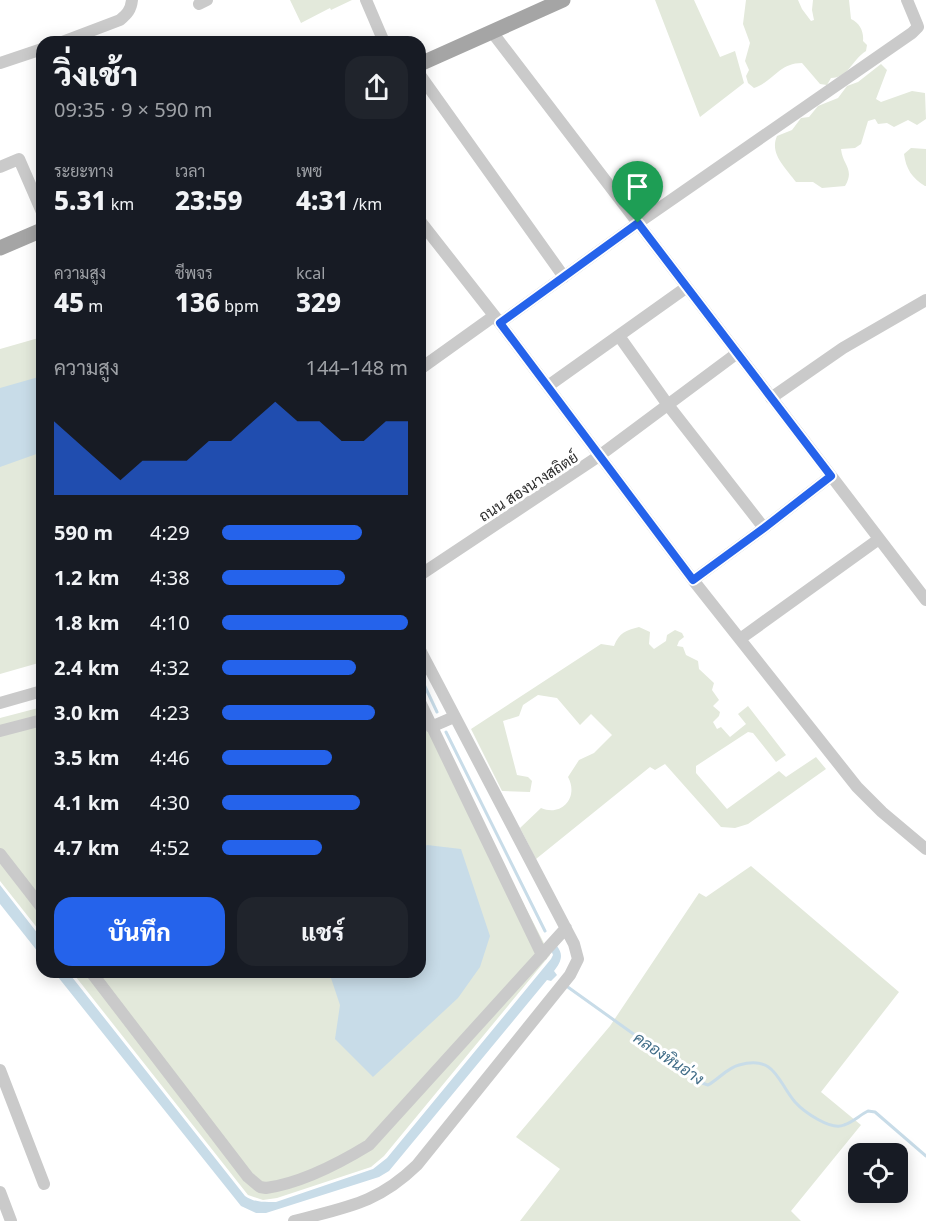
<!DOCTYPE html>
<html lang="th">
<head>
<meta charset="utf-8">
<style>
	body { margin:0; font-family:"Noto Sans",Sarabun,sans-serif; background:#20242c; color:#f1f3f6; height:100vh; display:flex; flex-direction:column; font-size:22px; white-space:nowrap }
	* { box-sizing:border-box; margin:0 }
	p { font-size:20px; color:#9ea1a6 }
	.icon { flex:none; width:33px; height:33px; fill:none; stroke:currentColor; stroke-width:2; stroke-linecap:round; stroke-linejoin:round }
	.map { position:relative; flex:1; overflow:hidden }
	.side { position:absolute; left:36px; top:36px; width:390px; height:942px; display:flex; flex-direction:column; background:#171b24; border-radius:18px; box-shadow:0 3px 15px #0003 }
	.side>* { flex:none }
	.tools { position:absolute; left:848px; top:1143px; display:grid; gap:12px }
	.tools a { display:grid; place-items:center; width:60px; height:60px; border-radius:12px; background:#171b24; box-shadow:0 3px 15px #0003; font-size:30px }
	.pin { position:absolute; display:grid; place-items:center; width:51px; height:51px; color:#fff; margin:-62px -26px; border-radius:50% 50% 50% 0; rotate:-45deg; box-shadow:0 0 6px #0007 }
	.pin .icon { rotate:45deg }
	.round { display:grid; place-items:center; flex:none; width:63px; height:63px; border-radius:18px; background:#20242c }
	.headline { display:flex; align-items:center; justify-content:space-between; height:102px; padding:0 18px }
	h1 { font-size:33px; font-weight:800; line-height:45px }
	.figures { display:grid; grid-template-columns:repeat(3,1fr); gap:9px; height:102px; padding:6px 18px }
	.figures div { display:grid; align-content:center }
	.figures b { font-size:26px; font-weight:800 }
	.figures small { font-size:16px; font-weight:400 }
	.figures p { font-size:16px }
	.chart { height:168px; padding:12px 18px }
	.chart p { display:flex; justify-content:space-between }
	.chart svg { width:100%; height:108px; margin-top:6px; fill:#2563eb; opacity:.7 }
	.action { display:flex; gap:12px; margin-top:auto; padding:12px 18px }
	.action a { flex:1; height:69px; border-radius:18px; background:#2563eb; color:#fff; font-size:24px; font-weight:800; line-height:69px; text-align:center }
	.action a+a { background:#20242c; color:#f1f3f6 }
	ul { padding:0 18px; list-style:none; font-size:20px }
	li { display:grid; grid-template-columns:96px 72px 1fr; align-items:center; height:45px }
	li i { height:15px; border-radius:8px; background:#2563eb }
	.map>svg:first-child { display:block }
</style>
</head>
<body>
<div class="map">
<svg width="926" height="1221" viewBox="0 0 926 1221">
	<rect width="100%" height="100%" fill="#fff"/>
	<path fill="#e3e9db" d="M290 0H352L331 10 330 8 301 23Z
		M655 0H694L720 57 735 51 744 83 700 117Z
		M746 0H798L802 9 811 21 814 20 812 10 813 0H849L851 19C860 23 864 32 863 41L867 45 866 51C852 60 848 78 831 78L827 85 820 84 802 63C779 63 774 81 754 88L748 83 746 76 749 70 745 61 750 43 743 24Z
		M881 64 887 70 876 99 881 102 912 91 925 93 926 119 917 125 908 120 894 127 887 123 878 124 875 119 868 121 861 144 855 148 841 149C843 166 855 169 845 186L822 188 813 182H796C786 168 769 154 777 136L792 130 801 118 809 117 818 106 838 98 847 86 858 82Z
		M926 136V186H925C912 178 906 169 904 154L911 148 926 149Z
		M42 337V662L0 674V349Z
		M639 627 650 632 649 644 654 649 666 641 667 635 675 630 682 633 684 637 679 641 677 646 683 647 686 655 698 661 699 669 714 683 712 690 719 700 713 706 720 712 719 716 713 722 717 729 721 727 730 737 746 724 738 714 748 706 786 755 776 762 753 733 748 732 696 766V773L727 809 779 771 786 777 816 757 826 769 748 824 735 828 721 827 665 764 655 770 650 767 536 859 520 828 541 808C562 817 579 797 568 777L579 760 594 753 612 735 591 714 580 725 557 698 538 695 523 705 519 716 503 721 517 775 528 777 532 781 530 792 502 791 471 729 601 644 614 646C619 633 626 630 639 627Z
		M420 689 443 747 550 955 384 1156 371 1167 277 1198 263 1200 248 1195 72 972H420Z
		M42 707V934L0 881V718Z
		M751 866 899 992 821 1092 861 1125 791 1211 801 1221H520L560 1169 516 1137 610 1026 699 893 706 897Z"/>
	<path fill="#c8dce8" d="M42 376V452L0 467V388Z
		M427 845 461 849 490 936 480 967 458 998 373 1077 335 1039 340 1005 329 972H420V850Z
		M0 885 42 939V957L0 904Z
		M557 946C564 955 561 962 554 971L557 975 551 981 547 980 389 1171 379 1177 266 1213H256L241 1206 54 972H68L245 1196C255 1203 265 1202 276 1202L373 1169 387 1158 551 959 553 955 551 950Z"/>
	<g fill="none" stroke-linecap="round" stroke-linejoin="round">
		<path stroke="#c8dce8" stroke-width="3" d="M420 676 437 712
			M446 732 545 931
			M565 985 702 1083 708 1085C719 1079 727 1068 739 1065 776 1055 777 1081 795 1102 804 1112 831 1131 844 1125 853 1122 860 1115 868 1111L875 1112 926 1156"/>
		<path stroke="#cacaca" stroke-width="12" d="M366 0 384 42
			M199 4 207 0
			M492 32 926 600
			M62 42 120 20C127 14 131 10 132 0
			M0 63 42 49
			M420 75 564 277
			M0 167 19 159 42 212
			M420 221 500 323 693 580 857 787 882 812 926 849
			M500 323 638 223 912 33 918 27 917 24 907 0
			M619 336 668 405 764 528
			M420 369 494 316
			M548 386 687 287
			M771 398 843 348 926 300
			M420 575 599 456 736 354
			M693 580 764 528 831 476
			M740 639 879 539
			M420 702 542 955
			M0 703 42 691
			M431 727 454 717
			M0 731 42 720
			M0 854 42 908
			M91 972 248 1177 260 1187 266 1188C302 1183 338 1164 369 1145L566 928
			M0 1070 44 1184
			M0 1192 11 1221
			M294 1221C346 1207 377 1204 417 1165L570 975 578 959 574 944 420 650"/>
		<path stroke="#a5a5a5" stroke-width="15" d="M420 64 563 0
			M0 248 42 230"/>
	</g>
	<g fill="none" stroke-linecap="round" stroke-linejoin="round">
		<defs>
			<path id="route" d="M638 223 831 476 764 528 693 580 500 323Z"/>
		</defs>
		<use href="#route" stroke="#fff" stroke-width="12"/>
		<use href="#route" stroke="#2563eb" stroke-width="8"/>
	</g>
	<g text-anchor="middle" dominant-baseline="central" stroke-width="6" stroke-linejoin="round" paint-order="stroke">
		<g font-size="15" fill="#2d2d2d" stroke="#fff">
			<text transform="translate(528 486) rotate(-33)">ถนน สองนางสถิตย์</text>
		</g>
		<g font-size="16" font-style="italic" fill="#416d88" stroke="#fff">
			<text transform="translate(669 1058) rotate(34)">คลองหินอ่าง</text>
		</g>
	</g>
</svg>
<div class="tools">
<a><svg class="icon" aria-label="locate" viewBox="0 0 24 24"><circle cx="12" cy="12" r="6"/><path d="M12 2v4M12 18v4M2 12h4M18 12h4"/></svg></a>
</div>
<div class="pin" style="left:638px;top:223px;background:#1e9e55"><svg class="icon" aria-label="arrive" viewBox="0 0 24 24"><path d="M6 21V4h12l-3 4 3 4H6"/></svg></div>
<section class="side">
<div class="headline"><div><h1>วิ่งเช้า</h1><p>09:35 · 9 × 590 m</p></div><a class="round"><svg class="icon" aria-label="share" viewBox="0 0 24 24"><path d="M12 15V3M7 8l5-5 5 5M5 13v7h14v-7"/></svg></a></div>
<div class="figures">
<div><p>ระยะทาง</p><b>5.31<small> km</small></b></div>
<div><p>เวลา</p><b>23:59</b></div>
<div><p>เพซ</p><b>4:31<small> /km</small></b></div>
</div>
<div class="figures">
<div><p>ความสูง</p><b>45<small> m</small></b></div>
<div><p>ชีพจร</p><b>136<small> bpm</small></b></div>
<div><p>kcal</p><b>329</b></div>
</div>
<div class="chart"><p><span>ความสูง</span>144–148 m</p>
<svg viewBox="0 0 160 44" preserveAspectRatio="none"><path d="M0 44V14L10 22L20 30L30 38L40 30L50 30L60 30L70 22L80 22L90 14L100 6L110 14L120 14L130 22L140 22L150 14L160 14V44z"/></svg>
</div>
<ul>
<li><b>590 m</b>4:29<i style="width:75%"></i></li>
<li><b>1.2 km</b>4:38<i style="width:66%"></i></li>
<li><b>1.8 km</b>4:10<i style="width:100%"></i></li>
<li><b>2.4 km</b>4:32<i style="width:72%"></i></li>
<li><b>3.0 km</b>4:23<i style="width:82%"></i></li>
<li><b>3.5 km</b>4:46<i style="width:59%"></i></li>
<li><b>4.1 km</b>4:30<i style="width:74%"></i></li>
<li><b>4.7 km</b>4:52<i style="width:54%"></i></li>
</ul>
<div class="action"><a>บันทึก</a><a>แชร์</a></div>
</section>
</div>
</body>
</html>
